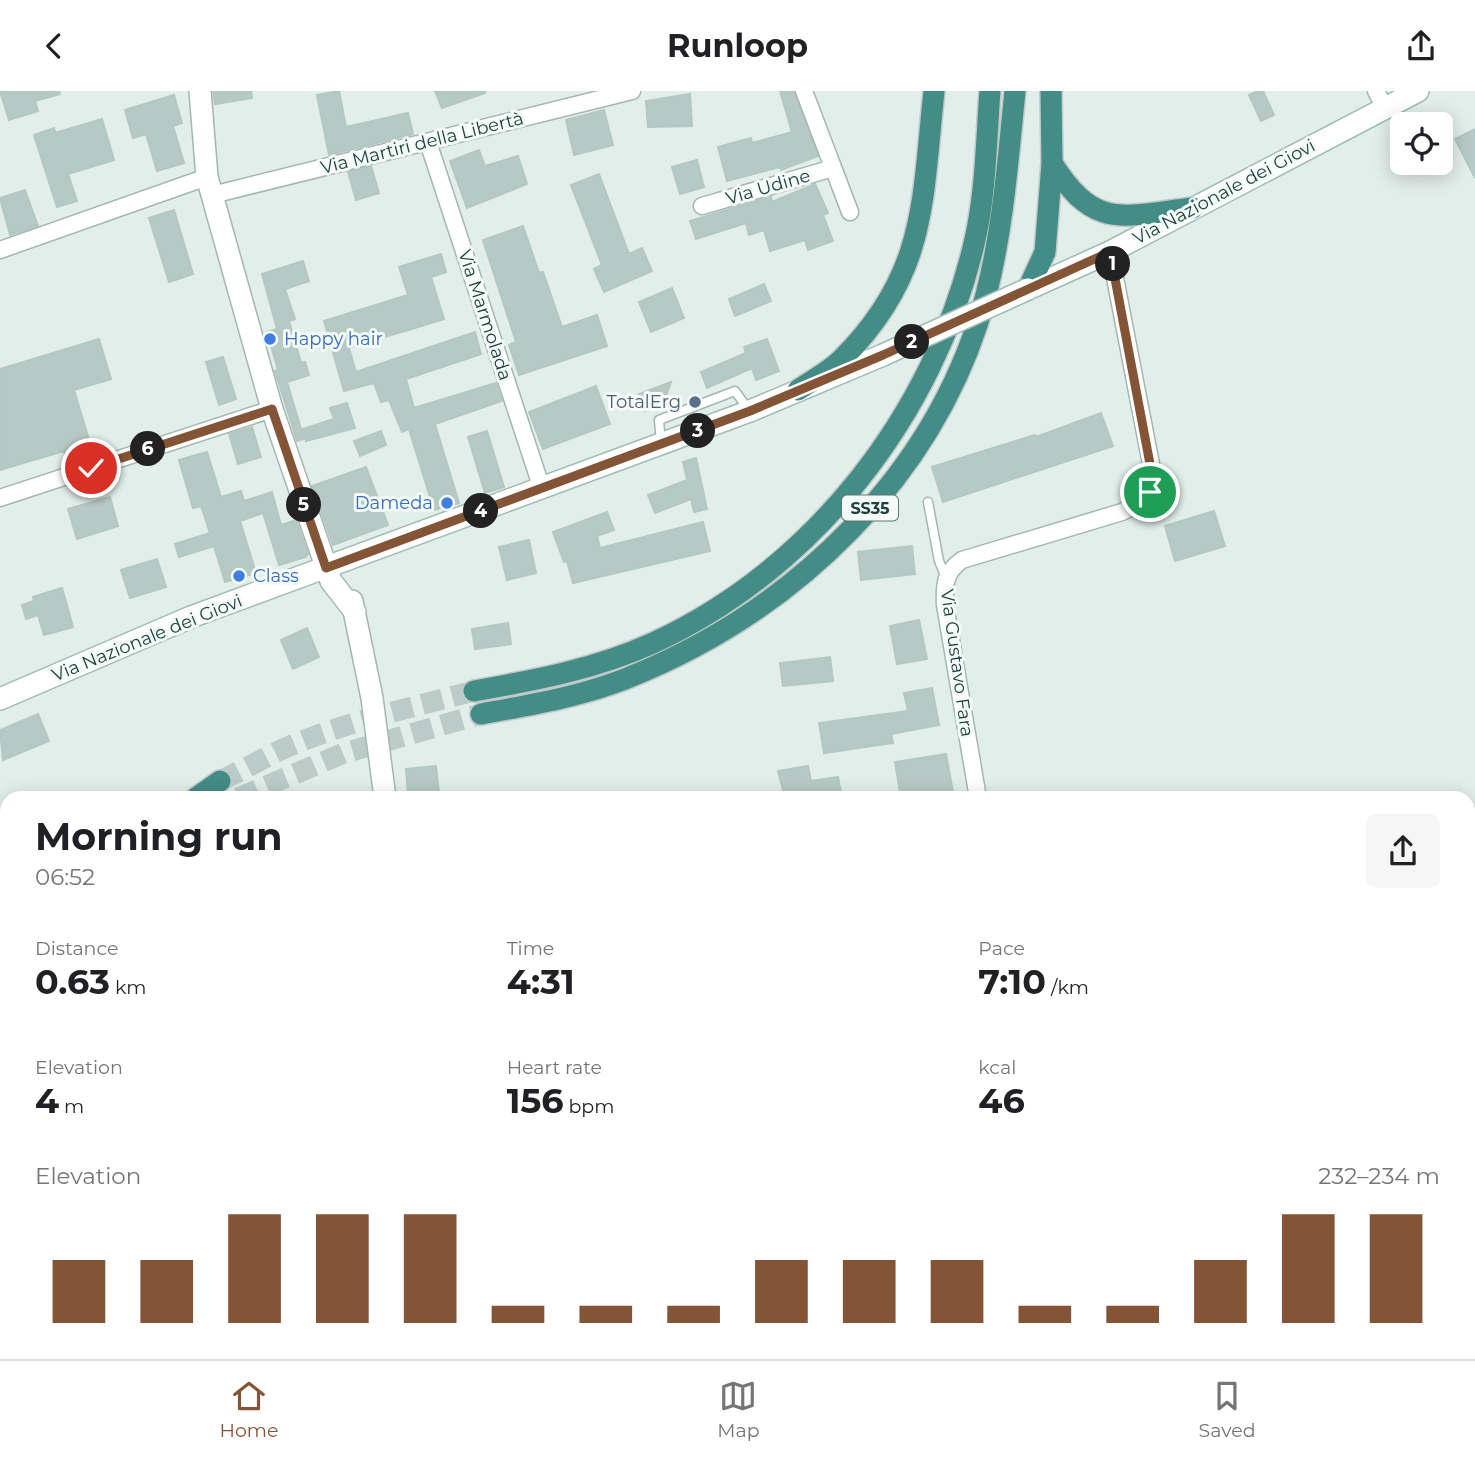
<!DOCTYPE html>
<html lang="en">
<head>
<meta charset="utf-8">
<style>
	body { margin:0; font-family:Montserrat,sans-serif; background:#f6f6f6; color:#202124; height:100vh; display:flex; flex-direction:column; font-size:26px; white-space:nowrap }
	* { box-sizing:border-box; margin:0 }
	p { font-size:23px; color:#757577 }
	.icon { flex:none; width:38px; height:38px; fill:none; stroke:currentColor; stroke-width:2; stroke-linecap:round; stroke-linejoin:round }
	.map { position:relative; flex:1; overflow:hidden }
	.drawer { position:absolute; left:0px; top:700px; width:1475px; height:569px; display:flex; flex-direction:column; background:#fff; border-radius:21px 21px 0 0; box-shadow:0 4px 18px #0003 }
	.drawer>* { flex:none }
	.tools { position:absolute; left:1390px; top:21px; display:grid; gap:14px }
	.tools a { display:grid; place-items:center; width:63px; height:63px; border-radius:10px; background:#fff; box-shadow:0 4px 18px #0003; font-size:35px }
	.pin { position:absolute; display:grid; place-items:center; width:60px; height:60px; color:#fff; margin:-30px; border:4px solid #fff; border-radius:50%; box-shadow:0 2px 7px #0007 }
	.km { position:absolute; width:35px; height:35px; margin:-18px; border-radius:50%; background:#222; color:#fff; font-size:19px; line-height:35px; text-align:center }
	.round { display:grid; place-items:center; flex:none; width:74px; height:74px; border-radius:10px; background:#f6f6f6 }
	.head { display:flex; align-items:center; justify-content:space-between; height:119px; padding:0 35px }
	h1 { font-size:38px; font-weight:700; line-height:52px }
	.stats { display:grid; grid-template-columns:repeat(3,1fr); gap:10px; height:119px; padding:7px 35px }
	.stats div { display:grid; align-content:center }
	.stats b { font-size:35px; font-weight:700 }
	.stats small { font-size:19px; font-weight:400 }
	.stats p { font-size:19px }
	.chart { height:196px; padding:14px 35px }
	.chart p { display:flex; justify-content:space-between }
	.chart svg { width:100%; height:126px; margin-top:7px; stroke:#845437; stroke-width:6 }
	header { display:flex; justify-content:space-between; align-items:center; height:91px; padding:0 35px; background:#fff; font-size:32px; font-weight:700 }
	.tabs { display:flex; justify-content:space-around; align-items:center; height:98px; border-top:2px solid #e0e0e0; background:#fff; font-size:19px; color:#757577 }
	.tabs a { display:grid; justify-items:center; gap:4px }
	.tabs .current { color:#845437 }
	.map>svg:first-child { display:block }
</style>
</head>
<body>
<header><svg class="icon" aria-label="back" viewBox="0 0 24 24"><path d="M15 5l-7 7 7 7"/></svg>Runloop<svg class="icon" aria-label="share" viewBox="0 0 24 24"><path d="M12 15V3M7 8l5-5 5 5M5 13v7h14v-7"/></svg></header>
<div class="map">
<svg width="1475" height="1268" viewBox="0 0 1475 1268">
	<rect width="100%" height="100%" fill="#e2eeea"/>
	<path fill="#b7c9c4" stroke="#b3c8c2" stroke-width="2" d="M0 0H59L60 3 35 10 38 20 9 29Z
		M213 0H251L252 7 215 13Z
		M339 0 346 36 408 22 413 43 329 64 317 4Z
		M435 0H485V2L442 17Z
		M780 0H794L818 65 781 79 780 76 727 90 718 56 751 47 752 52 792 41Z
		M1258 0H1263L1274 24 1261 30 1249 4Z
		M690 3 692 35 648 36 646 10Z
		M174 4 182 32 173 35 184 72 157 80 146 43 133 47 125 19Z
		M604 19 613 54 574 64 566 29Z
		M102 28 114 69 68 83 77 110 57 116 34 44 54 37 55 42Z
		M1475 38V87L1455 48Z
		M479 59 485 75 518 65 527 93 467 117 450 70Z
		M697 69 704 96 680 103 672 76Z
		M371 75 379 102 356 109 348 81Z
		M599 83 629 163 642 157 652 180 604 201 594 178 602 174 571 94Z
		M815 93 828 122 823 124 833 150 808 159 805 149 770 160 764 139 749 144 746 132 696 148 690 130 771 106 772 111Z
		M25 99 38 135 10 144 0 107Z
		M174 119 193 183 169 191 149 127Z
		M523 135 539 182 543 181 562 236 597 224 607 255 519 284 509 254 516 251 483 149Z
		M441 163 446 181 431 186 444 228 349 257 356 281 475 241 481 263 406 288 414 317 496 292 502 310 435 333 459 412 434 419 409 338 402 341 389 309 381 311 374 292 344 300 324 230 408 204 399 176Z
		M303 170 309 190 285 198 295 228 289 230 301 272 305 271 309 284 287 291 304 348 297 350 275 280 278 279 267 241 277 238 262 183Z
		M764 193 771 210 735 225 729 208Z
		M672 197 684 227 651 241 639 211Z
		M99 248 111 288 74 299 93 362 67 370 64 360 0 379V278Z
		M767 248 779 280 756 289 752 277 707 297 701 281 746 262 744 256Z
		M223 266 236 308 219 314 206 271Z
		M671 291 663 313 645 320 639 303Z
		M596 295 610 333 543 358 529 321Z
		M347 312 355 337 306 350 303 338 334 328 330 317Z
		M1101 322 1113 355 943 411 932 376 1035 344 1036 346Z
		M252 336 261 366 238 373 229 343Z
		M381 340 386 354 360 365 354 350Z
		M487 340 504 396 485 402 468 346Z
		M207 361 221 406 241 400 244 410 272 401 281 434 296 429 308 463 306 466 279 474 263 422 240 430 256 482 225 491 214 455 179 466 175 453 210 442 201 415 193 417 179 369Z
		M696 367 707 418 694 421 691 408 655 422 648 404 687 389 683 371Z
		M366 376 388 434 333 454 312 395Z
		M110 406 118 435 77 448 68 418Z
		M1214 420 1225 455 1175 470 1165 435Z
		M607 421 614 439 597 445 600 457 703 431 710 460 573 492 567 470 564 471 553 441Z
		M529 449 536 482 507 489 499 456Z
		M912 455 915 483 861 489 858 461Z
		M157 468 166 496 130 507 121 479Z
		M62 497 73 536 44 544 38 524 26 528 22 514 34 510 33 506Z
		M919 529 927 568 897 573 890 535Z
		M508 532 511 553 475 558 472 538Z
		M307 537 319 566 293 578 281 549Z
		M830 566 833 590 783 595 780 572Z
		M932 597 939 634 891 643 893 652 824 662 819 632 908 620 904 602Z
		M38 623 49 650 3 669 0 639Z
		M946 663 953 701 901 707 895 671Z
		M436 675 439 702 408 705 406 678Z
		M808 675 811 690 838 686 842 707H785L778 680Z"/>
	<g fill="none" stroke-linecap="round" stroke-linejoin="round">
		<path stroke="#bbcbc7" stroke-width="21" stroke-dasharray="21 10" stroke-linecap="butt" d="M220 690C241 680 262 668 283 658 344 631 410 617 474 600
			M238 707 344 662 481 623"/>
		<defs>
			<path id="service" d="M661 353 659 329 735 300 748 318
				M928 411 939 470 946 487"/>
			<path id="minor" d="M804 0 850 121
				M1376 0 1385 17
				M428 51 542 398
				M212 104 632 0
				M702 115 833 77
				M0 159 207 86
				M0 407 272 318
				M978 707 945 514C944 493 945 481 962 469L1122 421C1145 410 1154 399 1151 373L1110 161
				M1468 903 1475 900
				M215 1262 217 1268
				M824 1262 825 1268
				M229 1268 250 1262"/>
			<path id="tertiary" d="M200 0 207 86 272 318 331 490 355 521
				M352 510 372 607 385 707
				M479 1262 482 1268"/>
			<path id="secondary" d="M1028 198 1110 161 1418 0
				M0 608 191 526 750 320 883 264"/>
			<path id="trunk" d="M1052 72C1095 140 1122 125 1193 117
				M1028 198 1045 161 1052 72 1051 0
				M798 299C813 289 830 280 842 268 927 183 922 111 934 0
				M474 600C536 589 596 578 653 552 814 478 934 323 974 153 986 103 986 51 990 0
				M481 623C530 614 579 606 625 588 794 521 938 384 986 204 1003 138 1008 69 1015 0
				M196 707 220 690
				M0 899 7 891
				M0 933 7 924"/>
		</defs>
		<use href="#service" stroke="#a4b7b3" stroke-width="11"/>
		<use href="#minor" stroke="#a4b7b3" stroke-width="19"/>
		<use href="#tertiary" stroke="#a4b7b3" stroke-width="24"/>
		<use href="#secondary" stroke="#9fbbb5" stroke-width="24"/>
		<use href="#trunk" stroke="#c1cac9" stroke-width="24"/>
		<use href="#service" stroke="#fff" stroke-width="8"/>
		<use href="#minor" stroke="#fff" stroke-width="16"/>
		<use href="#tertiary" stroke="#fff" stroke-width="21"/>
		<use href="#secondary" stroke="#fff" stroke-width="21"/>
		<use href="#trunk" stroke="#448c86" stroke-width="21"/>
		<defs>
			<path id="secondary-bridge" d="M883 264 1028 198"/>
		</defs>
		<use href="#secondary-bridge" stroke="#9fbbb5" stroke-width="24" stroke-linecap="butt"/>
		<use href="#secondary-bridge" stroke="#fff" stroke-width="21"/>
	</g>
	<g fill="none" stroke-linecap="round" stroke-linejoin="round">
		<defs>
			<path id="route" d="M91 377 272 318 326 477 750 320 883 264 1110 161 1150 373V401"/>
		</defs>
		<use href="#route" stroke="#fff" stroke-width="14"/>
		<use href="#route" stroke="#845437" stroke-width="9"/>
	</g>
	<g fill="#3f7fe0" stroke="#f3faf7" stroke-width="2.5">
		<circle cx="270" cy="248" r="7"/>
		<circle cx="447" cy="412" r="7"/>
		<circle cx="239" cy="485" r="7"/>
	</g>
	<circle fill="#5c6f8a" stroke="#f3faf7" stroke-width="2.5" cx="695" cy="311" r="7"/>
	<g text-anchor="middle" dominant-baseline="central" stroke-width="6" stroke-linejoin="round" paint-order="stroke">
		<rect fill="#f3faf7" stroke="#5f7875" stroke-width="2" x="842" y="404.5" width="56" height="25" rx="5"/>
		<g font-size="16" font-weight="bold" fill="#20413d">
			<text x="870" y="417">SS35</text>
		</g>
		<g font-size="18" fill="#20413d" stroke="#f3faf7">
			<text transform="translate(422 52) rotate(-14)">Via Martiri della Libertà</text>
			<text transform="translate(768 96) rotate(-16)">Via Udine</text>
			<text transform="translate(1224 101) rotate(-28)">Via Nazionale dei Giovi</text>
			<text transform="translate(485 224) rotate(72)">Via Marmolada</text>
			<text transform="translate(147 547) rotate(-22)">Via Nazionale dei Giovi</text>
			<text transform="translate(957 572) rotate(82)">Via Gustavo Fara</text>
		</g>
		<g font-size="18" fill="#366cbe" stroke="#f3faf7" text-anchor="start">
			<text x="284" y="248">Happy hair</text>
			<text x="433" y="412" text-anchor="end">Dameda</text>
			<text x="253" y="485">Class</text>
		</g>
		<g font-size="18" fill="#4e5e75" stroke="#f3faf7" text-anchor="end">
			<text x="681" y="311">TotalErg</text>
		</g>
	</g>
</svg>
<div class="tools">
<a><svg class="icon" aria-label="locate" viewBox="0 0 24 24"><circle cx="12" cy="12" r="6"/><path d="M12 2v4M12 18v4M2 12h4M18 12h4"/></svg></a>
</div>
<div class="pin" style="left:1150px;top:401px;background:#1e9e55"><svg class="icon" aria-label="arrive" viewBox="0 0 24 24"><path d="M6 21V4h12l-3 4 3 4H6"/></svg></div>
<div class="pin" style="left:91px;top:377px;background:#d93025"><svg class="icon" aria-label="check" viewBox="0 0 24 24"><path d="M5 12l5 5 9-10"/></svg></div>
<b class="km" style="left:1113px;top:173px">1</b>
<b class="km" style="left:912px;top:251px">2</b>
<b class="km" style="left:698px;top:340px">3</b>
<b class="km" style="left:481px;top:420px">4</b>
<b class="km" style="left:304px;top:414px">5</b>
<b class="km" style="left:148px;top:358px">6</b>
<section class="drawer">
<div class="head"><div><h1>Morning run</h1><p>06:52</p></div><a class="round"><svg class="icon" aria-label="share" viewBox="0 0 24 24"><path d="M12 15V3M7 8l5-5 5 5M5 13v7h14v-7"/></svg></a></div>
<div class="stats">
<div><p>Distance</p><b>0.63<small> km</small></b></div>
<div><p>Time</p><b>4:31</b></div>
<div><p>Pace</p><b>7:10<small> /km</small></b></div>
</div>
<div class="stats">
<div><p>Elevation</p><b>4<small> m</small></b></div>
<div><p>Heart rate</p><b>156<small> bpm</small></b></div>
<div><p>kcal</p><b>46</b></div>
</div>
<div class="chart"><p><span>Elevation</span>232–234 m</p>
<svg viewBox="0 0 160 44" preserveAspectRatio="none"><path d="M5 44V22M15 44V22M25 44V6M35 44V6M45 44V6M55 44V38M65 44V38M75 44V38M85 44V22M95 44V22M105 44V22M115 44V38M125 44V38M135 44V22M145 44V6M155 44V6"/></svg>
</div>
</section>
</div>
<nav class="tabs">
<a class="current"><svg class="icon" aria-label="home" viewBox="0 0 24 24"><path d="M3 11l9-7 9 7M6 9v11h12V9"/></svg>Home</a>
<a><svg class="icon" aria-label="map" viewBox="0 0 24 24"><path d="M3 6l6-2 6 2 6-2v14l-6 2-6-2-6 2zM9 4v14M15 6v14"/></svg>Map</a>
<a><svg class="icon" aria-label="saved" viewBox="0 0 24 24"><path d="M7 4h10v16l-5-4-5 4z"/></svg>Saved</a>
</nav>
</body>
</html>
